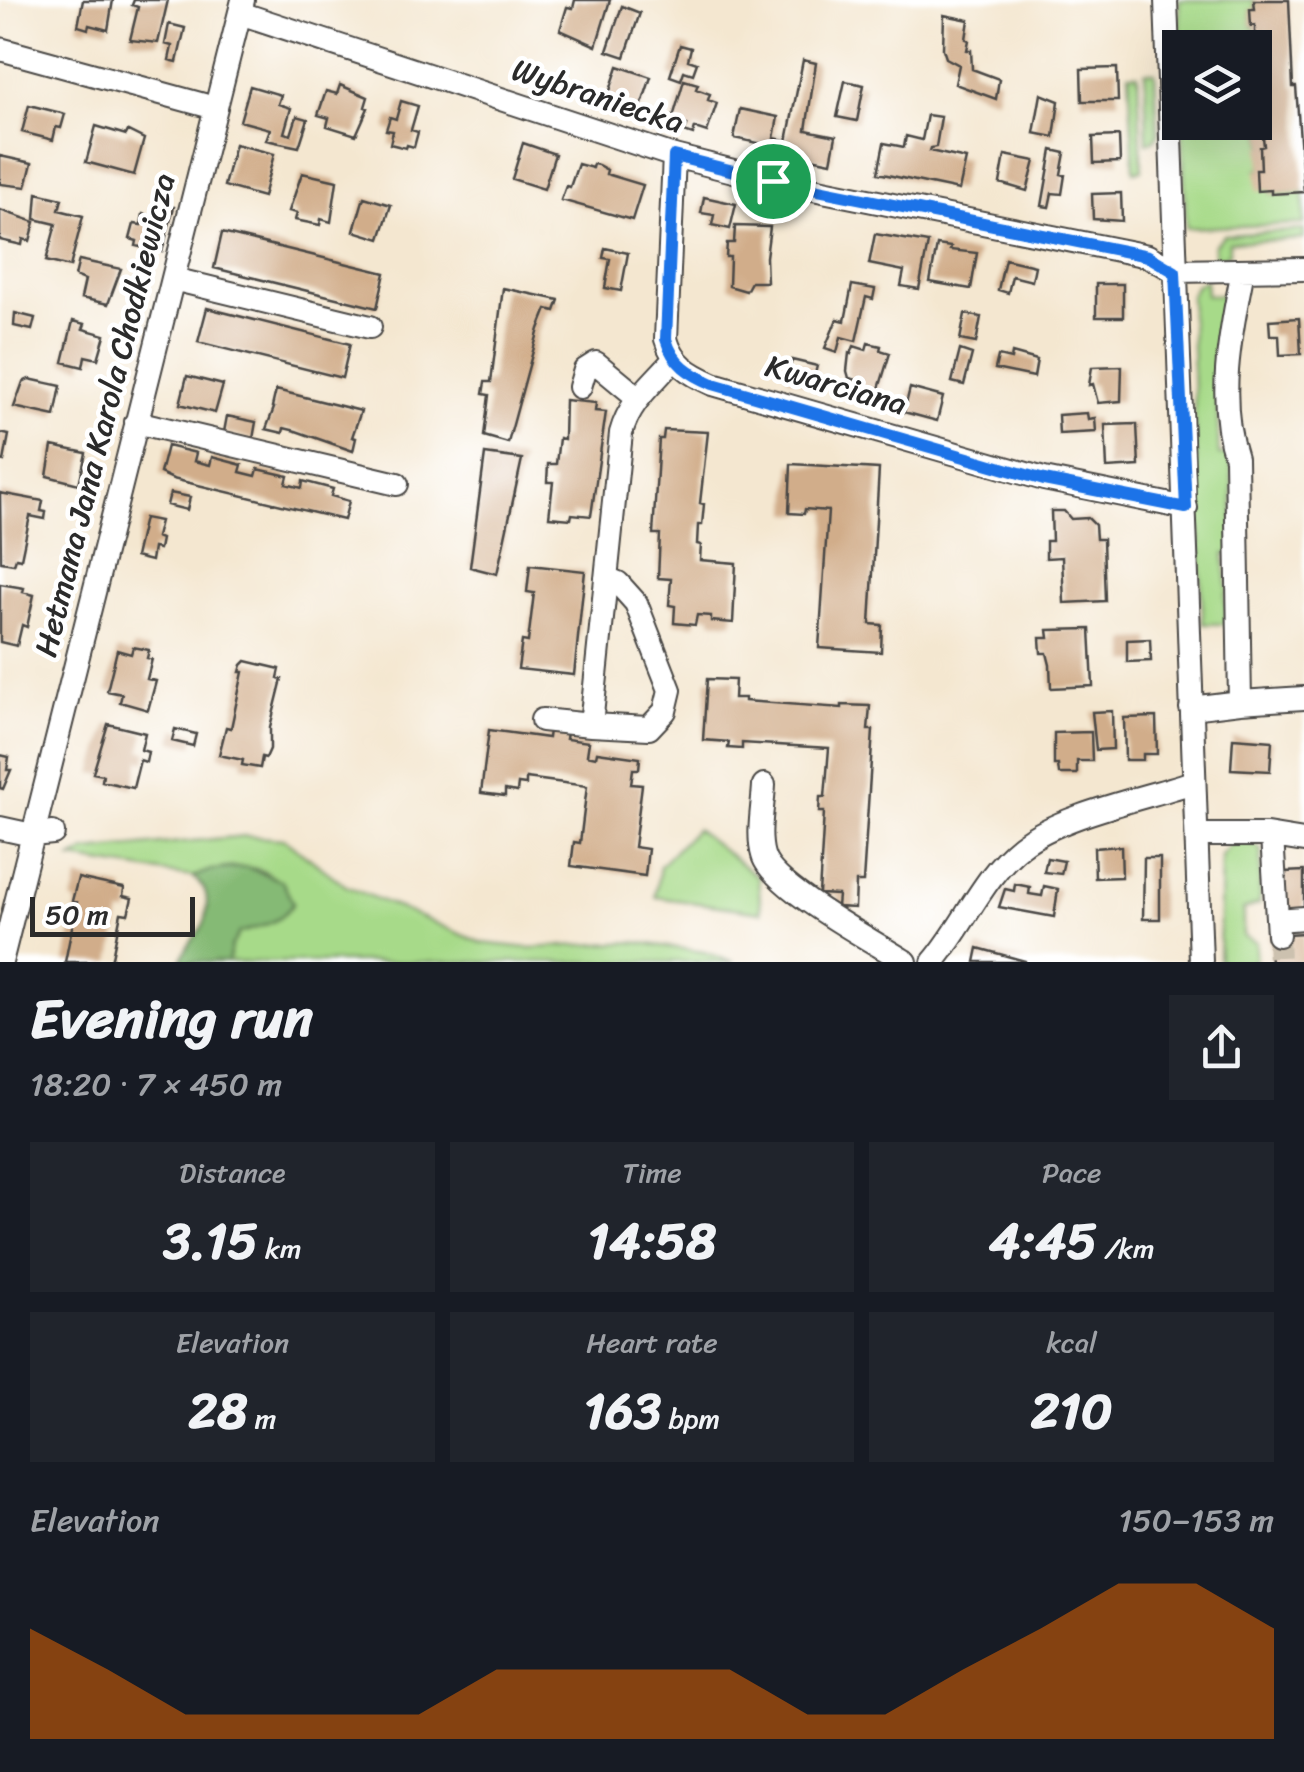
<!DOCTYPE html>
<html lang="en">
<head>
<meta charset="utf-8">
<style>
	body { margin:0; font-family:Sriracha,sans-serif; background:#20242c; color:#f1f3f6; height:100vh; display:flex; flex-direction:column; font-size:38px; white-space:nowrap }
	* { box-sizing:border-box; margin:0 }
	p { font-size:32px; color:#9ea1a6 }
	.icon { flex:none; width:55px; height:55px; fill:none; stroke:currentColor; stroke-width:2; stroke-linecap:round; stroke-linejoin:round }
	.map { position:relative; height:962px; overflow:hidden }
	.details { display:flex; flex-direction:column; background:#171b24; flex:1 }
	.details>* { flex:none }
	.buttons { position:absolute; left:1162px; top:30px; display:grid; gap:20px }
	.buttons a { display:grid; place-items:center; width:110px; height:110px; border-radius:0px; background:#171b24; box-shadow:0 10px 40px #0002; font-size:50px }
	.scale { position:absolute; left:30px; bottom:25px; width:165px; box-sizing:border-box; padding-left:10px; border:5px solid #2b2b2b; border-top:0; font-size:28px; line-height:35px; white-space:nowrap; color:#2b2b2b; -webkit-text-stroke:8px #fff; paint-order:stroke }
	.pin { position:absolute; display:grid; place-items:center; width:85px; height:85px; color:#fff; margin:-42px; border:5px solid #fff; border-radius:50%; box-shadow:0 2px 10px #0007 }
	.round { display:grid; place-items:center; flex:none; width:105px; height:105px; border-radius:0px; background:#20242c }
	.head { display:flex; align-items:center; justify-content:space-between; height:170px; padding:0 30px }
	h1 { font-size:55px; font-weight:700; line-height:75px }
	.metrics { display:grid; grid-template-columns:repeat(3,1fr); gap:15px; height:170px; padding:10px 30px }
	.metrics div { display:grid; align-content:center; border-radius:0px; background:#20242c; text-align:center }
	.metrics b { font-size:50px; font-weight:700 }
	.metrics small { font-size:28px; font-weight:400 }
	.metrics p { font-size:28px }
	.chart { height:280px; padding:20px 30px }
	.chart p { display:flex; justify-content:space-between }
	.chart svg { width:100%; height:180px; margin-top:10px; fill:#b45309; opacity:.7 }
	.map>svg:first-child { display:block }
</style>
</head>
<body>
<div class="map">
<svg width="1304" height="962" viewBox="0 0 1304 962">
	<rect width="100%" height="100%" fill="#fff"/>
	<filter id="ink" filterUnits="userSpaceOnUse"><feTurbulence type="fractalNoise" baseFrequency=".01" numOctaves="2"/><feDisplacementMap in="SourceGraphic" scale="20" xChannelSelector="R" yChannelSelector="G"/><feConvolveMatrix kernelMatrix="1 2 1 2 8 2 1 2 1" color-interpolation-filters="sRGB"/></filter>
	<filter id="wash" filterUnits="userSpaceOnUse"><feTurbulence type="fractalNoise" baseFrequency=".0048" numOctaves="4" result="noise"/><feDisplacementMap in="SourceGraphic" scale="40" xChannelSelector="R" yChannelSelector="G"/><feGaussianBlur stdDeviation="2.25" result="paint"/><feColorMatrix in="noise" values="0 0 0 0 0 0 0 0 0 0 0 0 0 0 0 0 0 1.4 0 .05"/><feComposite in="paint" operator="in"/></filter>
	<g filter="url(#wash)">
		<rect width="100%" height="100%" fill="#f4e7d0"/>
		<path fill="#a7da89" stroke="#69825a" stroke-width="2.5" d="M1179 0H1254L1255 9 1250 10 1252 26 1255 25V48L1180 47Z
			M1145 72H1155L1158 134 1154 140 1147 143Z
			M1129 74H1138L1142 170 1134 171Z
			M1255 77H1258V88L1262 89V100L1259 101 1264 146 1261 170H1257L1272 194 1304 192V224L1186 228 1182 123 1255 122Z
			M1304 230V239L1229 242V254L1214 259V245L1224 235Z
			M1206 280V295H1227L1215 349 1219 455H1231L1235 552 1224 554 1228 592 1225 595 1226 624H1203L1190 297 1196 285Z
			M696 829 758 877 761 912 655 897 660 866Z
			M245 836 284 839 346 886 482 943 529 948 635 942 704 952 734 962H228L231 947 239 933C260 927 282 923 293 903 287 895 280 884 273 877 252 860 216 868 193 877L72 859 86 851Z
			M1233 842 1254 844 1261 850 1259 904 1243 910V936L1256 942 1255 962H1219L1221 856Z"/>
		<path fill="#85ba75" stroke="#587250" stroke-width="2.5" d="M246 867 282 881 293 903C281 923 260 927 239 933L231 947 228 962H181C187 936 208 934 207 905 207 891 204 886 193 877L211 870Z"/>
		<g id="blocks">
			<path fill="#d1ad8a" d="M83 0H113L108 30 89 25 88 29 78 26Z
				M134 0H168L158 43 130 40 138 7 132 5Z
				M575 0H610L596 46 560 30 567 7 573 8Z
				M1254 0H1289L1293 87H1296L1304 192 1271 194V190L1257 191 1256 170H1261L1260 147 1264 146 1259 101 1262 100V89L1258 88V77H1255V25L1251 26 1250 9H1255Z
				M622 6 640 13 625 57 607 51Z
				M944 15 969 20 966 39 969 40 967 50H971L972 69 999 79 996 99 955 84 959 65 946 58 943 49Z
				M169 24 185 28 177 62 169 60 172 46 165 44Z
				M680 45 691 48 688 60 697 63 693 74 684 71 681 80 670 76Z
				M803 60 816 63 806 130 836 136 831 162 801 156 799 162 784 159 783 164 769 161 772 146 734 138 740 109 778 117 774 138 787 141Z
				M618 66 651 77 639 113 606 103Z
				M1117 68 1118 101H1082L1081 69Z
				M684 80 698 84 696 89 710 94 708 100 717 103 707 132 695 128 693 135 684 132 687 125 672 121Z
				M845 81 864 85 857 121 837 117Z
				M340 85 368 97 365 107 368 108 356 135 327 126 329 118 318 115 326 91 337 94Z
				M250 86 281 95 278 104 291 108 284 133 291 135 297 116 308 119 299 147 266 140 270 129 240 121Z
				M1041 94 1059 101 1054 137 1034 133Z
				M401 101 418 106 411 130 418 132 414 147 407 145 406 148 390 144 393 131 386 130 390 117 396 119Z
				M29 105 65 114 61 128 56 127 53 140 22 132Z
				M927 115 941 117 936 147 931 148 930 151 966 159 959 190 878 173 884 143 904 147 906 136 922 140Z
				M96 126 126 135 128 131 144 139 134 175 86 162Z
				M1119 136 1120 162 1094 163 1093 137Z
				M523 143 555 154 544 189 512 179Z
				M235 144 274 154 263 197 224 186Z
				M1052 150 1065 153 1061 174 1065 175 1062 194 1052 193 1049 207 1042 206Z
				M1005 155 1035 161 1027 191 1000 183Z
				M0 156 32 163 26 187 0 184Z
				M578 164 592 168 593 164 598 165 607 170 606 174 643 185 632 220 561 200 566 186 570 187Z
				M302 173 337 181 331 222 321 219 320 225 295 220 297 213 289 211Z
				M37 193 62 199 59 210 83 216 70 267 46 261 56 224 35 219Z
				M1121 193 1122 221 1093 219 1092 194Z
				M364 197 391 205 380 239 354 231Z
				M704 197 736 204 730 229 712 225 714 215 701 213Z
				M163 204 174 207 162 252 136 246 137 241 130 239 134 224 141 225 143 214 159 218Z
				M0 210 35 222 30 241 23 239 22 245 0 240Z
				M735 226 770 227 766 257 767 282H751L746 291 729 286 730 257H726L727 243H734Z
				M222 233 385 273 377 308 214 268Z
				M875 234 928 243 919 289 901 286 904 271 869 264Z
				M937 245 951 247 950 250 977 253 971 289 930 282Z
				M605 248 628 253 621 291 605 288 610 259 603 258Z
				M1005 259 1035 266 1032 281 1012 276 1008 293 998 290Z
				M79 260 121 269 108 304 81 298 85 280 75 276Z
				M1096 284H1123V317H1096Z
				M852 285 875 289 873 299 866 297 856 341 841 337 837 352 825 348 837 319 845 321Z
				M503 288 559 300 555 311 547 309 539 329 508 443 484 436 489 395 483 394 485 382H491Z
				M207 308 350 344 342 378 198 342Z
				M15 313 35 318 32 330 14 326Z
				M965 314 981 317 976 343 960 340Z
				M1299 318 1301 354 1280 355 1279 335H1270L1269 320Z
				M73 321 85 324 83 329 105 335 98 359 85 356 83 367 63 362Z
				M868 343 881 346 880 350 890 353 878 392 855 386 857 380 849 378 847 371 849 353 851 354 854 346 866 350Z
				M960 350 972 354 964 385 952 382Z
				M1012 353 1037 360 1034 377 995 369 998 356 1011 359Z
				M792 360 817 366 812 385 787 378Z
				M1122 366 1121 401 1098 403 1093 384 1089 385 1092 367Z
				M187 376 223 385 215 413 180 404Z
				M29 379 61 386 55 416 14 407 23 382Z
				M910 388 943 397 937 421 904 412Z
				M276 390 361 411 352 437 356 438 353 451 296 431 284 428 283 433 266 429 274 408 272 407Z
				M565 400 596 403 595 411 606 412 591 516 572 514 571 519 549 517 553 482H547L548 464H556L559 438 564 439Z
				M1087 413 1088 419 1095 418 1096 432 1059 434 1058 415Z
				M227 416 256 422 253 439 224 432Z
				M1137 424 1139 466 1107 468 1105 425Z
				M664 430 708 432 700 503 704 504 702 525H698L697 544 701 545 700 560 736 563 733 623 711 621V616L697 615 695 625 674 623 675 606 669 605 671 579 658 578 660 534H653L659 439H663Z
				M0 433 9 435 4 461 0 460Z
				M52 446 86 453 79 484 47 476Z
				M167 446 196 453 194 461 210 465 212 457 242 465 240 472 256 476 258 469 288 476 286 484 302 488 303 481 333 489 331 496 349 501 344 520 173 479 160 473Z
				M485 454 522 459 497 574 470 567Z
				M791 464 879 469 870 624 882 625 881 652 819 648 828 511 805 509 804 514 789 513Z
				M0 493 43 501 41 511 46 512 45 519 30 516 21 559 16 558 14 564 1 562Z
				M170 493 190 497 187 510 167 505Z
				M1051 511H1064L1071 519 1088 518 1095 525 1096 539H1103L1105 601 1064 603 1062 557 1046 558V541H1052Z
				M144 518 160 521 156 537 161 539 159 549 153 548 151 561 135 557Z
				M530 565 585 571 574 675 518 669 522 641 528 642 534 593 527 592Z
				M0 584 24 588 23 592 34 595 27 627 22 625 17 646 0 642Z
				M1090 629 1093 686 1051 688 1050 665 1047 653H1041L1040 638H1049L1048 630Z
				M1150 639 1151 661 1127 662V640Z
				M133 647 149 650 147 658 152 659 147 679 156 681 148 710 120 702 122 694 107 691 117 650 131 654Z
				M246 661 280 669 278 678 282 679 270 727V749L266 758 262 757 260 768 242 765 243 760 219 755 226 727 231 728 243 672H240L242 665Z
				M707 679 735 680 734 698H745V701L842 708V705L870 706 868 730H873L863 882H856L855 908 837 907 838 895 819 894 824 812H819L820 797H825L829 748 742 743V749L728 748 729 742 703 740Z
				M1112 711 1113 749 1096 750 1092 712Z
				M1156 717 1157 754H1143V760H1125L1124 718Z
				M108 724 145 733 141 750 148 752 146 762 140 760 133 788 102 781 103 775 93 773Z
				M175 729 196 734 193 746 172 741Z
				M489 730 548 738 549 730 567 732 566 739 589 742 587 755 596 757 597 752 640 758 639 769H633L631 784 642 785 634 847 648 849 645 876 571 866 574 842 580 843 587 786 526 778V785L518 784 517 792 505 790V796L481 793Z
				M1091 732 1092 761H1077V774H1059L1058 765H1054V733Z
				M1233 738 1272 741 1270 771 1231 769Z
				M0 755 9 757 7 770H11L3 789 0 788Z
				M1121 846 1122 877 1095 878 1094 848Z
				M1047 858 1064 861 1061 874 1044 872Z
				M1144 858H1160V919H1143Z
				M1304 871V912H1286L1284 872Z
				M78 878 124 888 123 896 132 898 128 914 121 913 111 962H65L77 902 72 901Z
				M1015 884 1030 887 1029 894 1042 896 1044 886 1058 889 1054 917 999 907 1005 889 1014 891Z
				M1304 933V962H1271L1269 935Z
				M978 948 1025 961V962H975Z"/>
		</g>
	</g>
	<g filter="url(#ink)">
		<use href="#blocks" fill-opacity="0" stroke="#494744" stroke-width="2.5"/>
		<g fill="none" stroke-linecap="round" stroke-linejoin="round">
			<path stroke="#ccc1af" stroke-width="22" stroke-dasharray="22 11" stroke-linecap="butt" d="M1278 935 1279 962"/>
			<defs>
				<path id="minor" d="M1166 0 1201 962
					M240 13 674 156 773 181 1148 256 1175 271 1304 269
					M0 49 215 108
					M674 156 666 339C673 364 690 374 713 384L1044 479 1186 508
					M173 279 370 327
					M580 387 585 370 596 363 637 397
					M136 422 397 484
					M1240 702 1304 698
					M1191 708 1240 702 1236 458C1216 398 1231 331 1243 270
					M542 720 591 725 621 433C630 400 653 384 674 359
					M591 725 649 728 665 711 670 690 636 603 618 583 606 578
					M764 785C763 807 757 834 763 855 771 887 875 942 906 962
					M0 828 32 835 53 833
					M1197 835H1267L1304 841
					M1272 836 1278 935
					M1277 920 1304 918
					M1 962 243 0
					M933 962C964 926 983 876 1021 846 1060 815 1145 798 1193 782"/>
			</defs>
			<use href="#minor" stroke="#494744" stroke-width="26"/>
			<use href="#minor" stroke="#fff" stroke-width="22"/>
		</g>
	</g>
	<g fill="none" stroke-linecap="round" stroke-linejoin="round" filter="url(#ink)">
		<defs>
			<path id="route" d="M674 156 773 181 1148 256 1175 272 1186 508 1044 480 713 384C690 374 673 364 666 339Z"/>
		</defs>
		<use href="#route" stroke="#fff" stroke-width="20"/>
		<use href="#route" stroke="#1a73e8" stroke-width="12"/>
	</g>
	<g text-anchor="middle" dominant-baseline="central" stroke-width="9" stroke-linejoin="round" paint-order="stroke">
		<g font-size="32" fill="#2b2b2b" stroke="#fff">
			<text transform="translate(598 96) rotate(18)">Wybraniecka</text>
			<text transform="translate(836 385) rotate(16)">Kwarciana</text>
			<text transform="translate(105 415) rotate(-76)">Hetmana Jana Karola Chodkiewicza</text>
		</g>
	</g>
</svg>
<div class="buttons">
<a><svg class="icon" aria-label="layers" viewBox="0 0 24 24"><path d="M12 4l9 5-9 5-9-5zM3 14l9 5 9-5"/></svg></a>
</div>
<div class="scale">50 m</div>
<div class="pin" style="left:773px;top:181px;background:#1e9e55"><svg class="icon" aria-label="arrive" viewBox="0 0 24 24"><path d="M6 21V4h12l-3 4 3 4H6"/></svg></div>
</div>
<section class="details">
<div class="head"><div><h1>Evening run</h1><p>18:20 · 7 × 450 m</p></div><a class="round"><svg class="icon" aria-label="share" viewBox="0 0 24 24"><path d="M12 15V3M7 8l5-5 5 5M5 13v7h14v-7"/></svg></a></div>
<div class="metrics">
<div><p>Distance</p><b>3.15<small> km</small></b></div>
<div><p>Time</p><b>14:58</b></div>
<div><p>Pace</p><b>4:45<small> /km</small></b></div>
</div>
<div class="metrics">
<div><p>Elevation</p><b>28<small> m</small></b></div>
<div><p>Heart rate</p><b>163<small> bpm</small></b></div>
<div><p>kcal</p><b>210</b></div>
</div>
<div class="chart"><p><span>Elevation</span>150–153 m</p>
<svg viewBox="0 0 160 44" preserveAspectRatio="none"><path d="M0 44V17L10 27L20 38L30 38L40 38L50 38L60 27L70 27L80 27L90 27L100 38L110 38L120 27L130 17L140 6L150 6L160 17V44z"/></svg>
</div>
</section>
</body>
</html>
